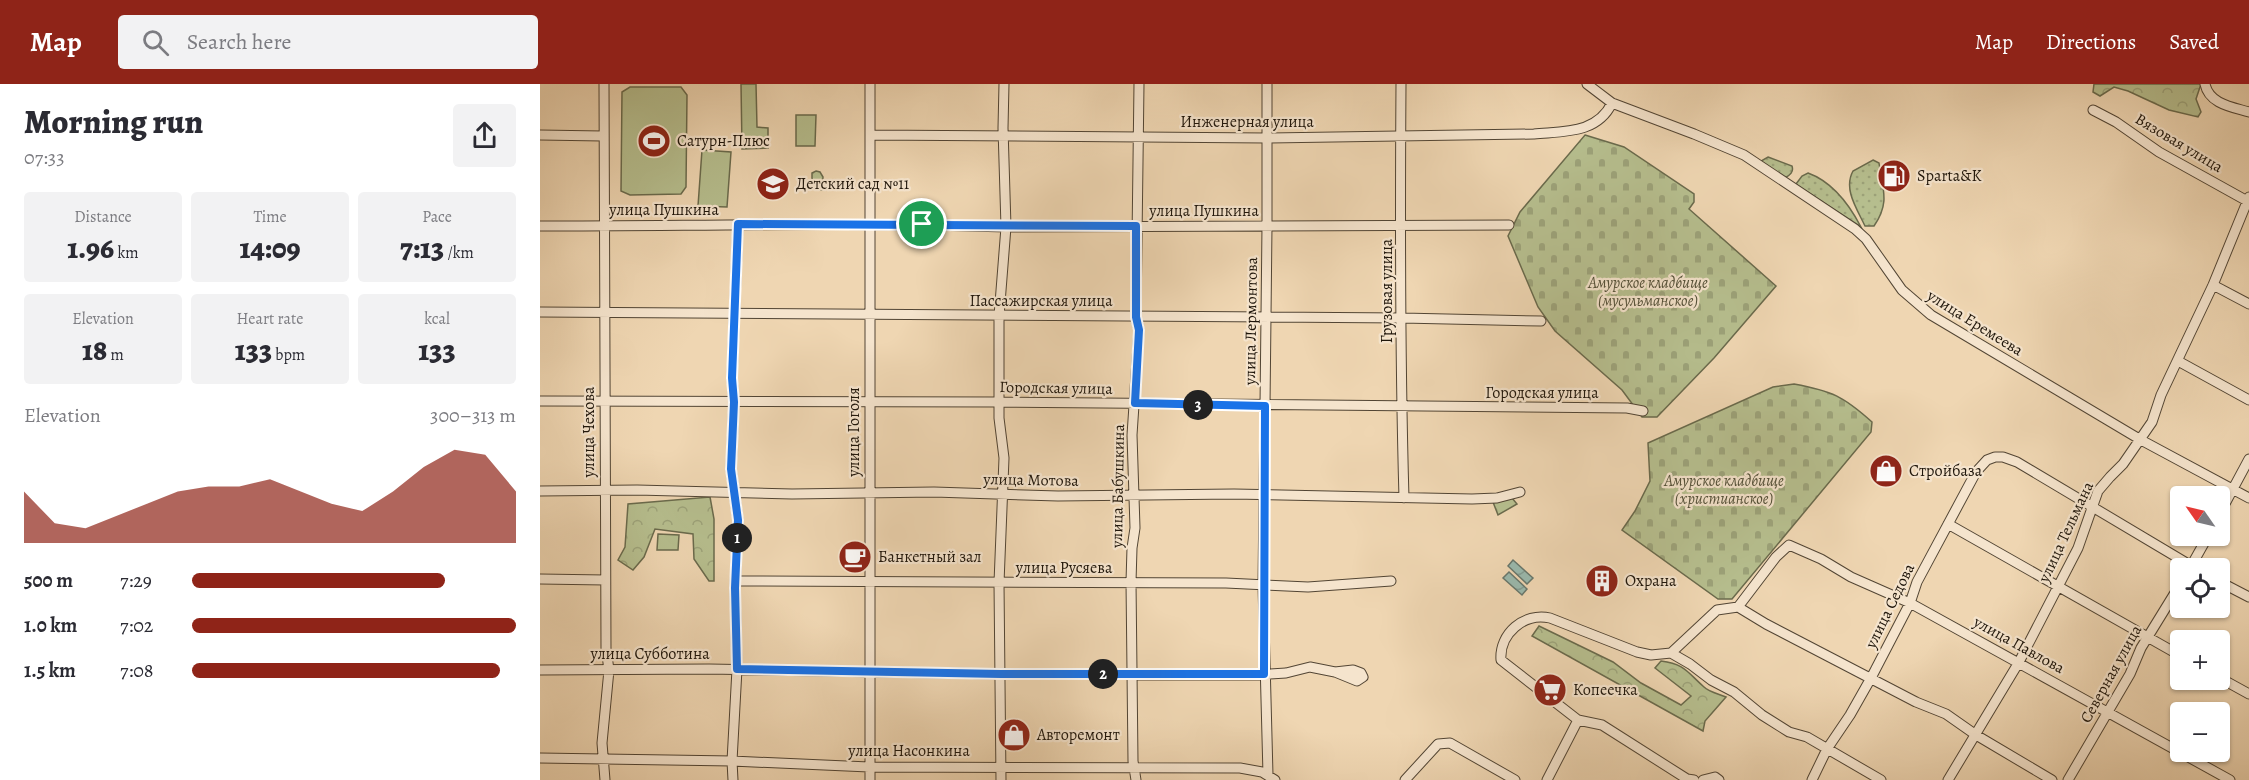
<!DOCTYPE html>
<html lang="en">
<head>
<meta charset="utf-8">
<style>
	body { margin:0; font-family:Alegreya,serif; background:#f2f2f3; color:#2b2b33; height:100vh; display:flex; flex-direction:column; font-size:22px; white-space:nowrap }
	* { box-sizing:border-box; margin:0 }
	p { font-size:20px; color:#7c7c81 }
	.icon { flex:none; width:33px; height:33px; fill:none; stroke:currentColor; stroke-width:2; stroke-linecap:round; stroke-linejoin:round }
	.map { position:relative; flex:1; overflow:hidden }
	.panel { display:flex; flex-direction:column; background:#fff; width:540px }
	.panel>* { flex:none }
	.needle { width:39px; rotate:304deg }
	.controls { position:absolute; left:1630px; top:402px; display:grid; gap:12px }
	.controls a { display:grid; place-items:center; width:60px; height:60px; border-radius:6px; background:#fff; box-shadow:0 2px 4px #0004; font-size:30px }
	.pin { position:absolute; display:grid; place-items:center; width:51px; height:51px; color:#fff; margin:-26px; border:3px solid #fff; border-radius:50%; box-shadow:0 2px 6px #0007 }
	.km { position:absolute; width:30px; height:30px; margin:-15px; border-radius:50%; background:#222; color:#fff; font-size:16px; line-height:30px; text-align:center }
	.round { display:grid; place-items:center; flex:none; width:63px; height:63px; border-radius:6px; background:#f2f2f3 }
	.overview { display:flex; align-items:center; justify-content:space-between; height:102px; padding:0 24px }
	h1 { font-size:33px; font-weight:800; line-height:45px }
	.figures { display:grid; grid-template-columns:repeat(3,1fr); gap:9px; height:102px; padding:6px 24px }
	.figures div { display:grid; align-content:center; border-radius:6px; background:#f2f2f3; text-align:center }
	.figures b { font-size:30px; font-weight:800 }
	.figures small { font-size:16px; font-weight:400 }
	.figures p { font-size:16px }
	.chart { height:168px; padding:12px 24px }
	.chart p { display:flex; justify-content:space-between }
	.chart svg { width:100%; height:108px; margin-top:6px; fill:#8f2418; opacity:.7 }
	ul { padding:0 24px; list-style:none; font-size:20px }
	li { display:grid; grid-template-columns:96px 72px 1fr; align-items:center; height:45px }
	li i { height:15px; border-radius:8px; background:#8f2418 }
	header { display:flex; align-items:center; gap:36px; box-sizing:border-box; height:84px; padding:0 30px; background:#8f2418; color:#fff }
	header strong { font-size:28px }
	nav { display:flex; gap:33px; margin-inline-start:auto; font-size:21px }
	.search { width:420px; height:54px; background:#f2f2f3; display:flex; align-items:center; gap:15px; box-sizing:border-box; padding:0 21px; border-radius:6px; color:#7c7c81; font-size:22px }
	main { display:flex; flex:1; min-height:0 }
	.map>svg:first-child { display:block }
</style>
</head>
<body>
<header>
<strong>Map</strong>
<div class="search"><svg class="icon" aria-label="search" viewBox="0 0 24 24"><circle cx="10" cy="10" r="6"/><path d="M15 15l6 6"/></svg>Search here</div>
<nav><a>Map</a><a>Directions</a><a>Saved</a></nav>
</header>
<main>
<section class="panel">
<div class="overview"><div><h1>Morning run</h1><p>07:33</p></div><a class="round"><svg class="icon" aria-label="share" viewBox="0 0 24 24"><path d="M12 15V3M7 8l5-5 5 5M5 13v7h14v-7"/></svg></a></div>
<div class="figures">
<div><p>Distance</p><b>1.96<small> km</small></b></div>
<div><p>Time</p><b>14:09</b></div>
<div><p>Pace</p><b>7:13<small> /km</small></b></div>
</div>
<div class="figures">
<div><p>Elevation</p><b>18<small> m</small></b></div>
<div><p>Heart rate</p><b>133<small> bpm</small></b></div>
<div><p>kcal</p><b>133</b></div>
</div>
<div class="chart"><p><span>Elevation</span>300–313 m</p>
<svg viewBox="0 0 160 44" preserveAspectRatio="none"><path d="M0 44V23L10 36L20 38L30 33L40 28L50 23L60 21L70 21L80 18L90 23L100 28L110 31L120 23L130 13L140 6L150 8L160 23V44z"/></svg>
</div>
<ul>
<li><b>500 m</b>7:29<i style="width:78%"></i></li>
<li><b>1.0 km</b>7:02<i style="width:100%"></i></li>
<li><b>1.5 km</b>7:08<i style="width:95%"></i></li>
</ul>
</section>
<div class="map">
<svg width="1709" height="696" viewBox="0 0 1709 696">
	<defs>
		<pattern id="grass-dots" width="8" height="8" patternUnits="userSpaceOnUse" patternTransform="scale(1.5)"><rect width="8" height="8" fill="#b6be8e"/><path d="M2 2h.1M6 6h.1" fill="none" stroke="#9ca279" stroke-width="1.8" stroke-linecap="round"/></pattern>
		<pattern id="forest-crowns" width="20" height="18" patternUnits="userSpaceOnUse" patternTransform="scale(1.5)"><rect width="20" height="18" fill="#b6be8e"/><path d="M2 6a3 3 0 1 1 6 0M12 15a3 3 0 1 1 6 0" fill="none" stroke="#9ca279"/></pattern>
		<pattern id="cemetery-stones" width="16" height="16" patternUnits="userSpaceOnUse" patternTransform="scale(1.5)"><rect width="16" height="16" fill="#b6be8e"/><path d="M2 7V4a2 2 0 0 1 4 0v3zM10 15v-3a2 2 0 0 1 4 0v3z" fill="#9ca279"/></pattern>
		<pattern id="water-waves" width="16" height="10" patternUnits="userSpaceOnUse" patternTransform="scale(1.5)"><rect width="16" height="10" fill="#9ab9ad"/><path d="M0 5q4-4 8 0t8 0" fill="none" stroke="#849e94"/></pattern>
	</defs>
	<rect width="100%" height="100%" fill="#efd6b2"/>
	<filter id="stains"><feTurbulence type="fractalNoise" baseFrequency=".00333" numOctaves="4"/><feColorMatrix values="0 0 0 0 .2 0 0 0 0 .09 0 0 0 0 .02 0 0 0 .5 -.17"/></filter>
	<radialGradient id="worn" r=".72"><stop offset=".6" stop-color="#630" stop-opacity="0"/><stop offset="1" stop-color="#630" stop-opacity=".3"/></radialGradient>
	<path fill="url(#grass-dots)" stroke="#6a6a4c" stroke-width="1.5" d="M1228 73 1252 82C1254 88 1250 91 1245 94L1221 77Z
		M1333 76 1339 79C1343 106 1350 119 1334 142H1325C1317 125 1303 105 1313 87Z
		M1268 89C1293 98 1309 120 1321 143L1258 102 1256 100 1262 92Z"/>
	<path fill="url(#forest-crowns)" stroke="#6a6a4c" stroke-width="1.5" d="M1554 0H1661L1656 15 1661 28 1658 33 1629 26 1588 7 1574 3 1560 12 1553 8Z
		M276 87 280 88 283 93 282 106 272 104V89Z
		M170 413 174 435V497H169L154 475 153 450 115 445 104 473 93 486 78 476 85 463 88 420Z
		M972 414 977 420 958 431 953 418Z
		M999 542 1073 578 1101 599 1141 621 1151 612 1115 584 1121 577C1145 580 1147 588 1164 603 1169 608 1179 610 1186 613L1165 637 1163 647 992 552Z"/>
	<path fill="url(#cemetery-stones)" stroke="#6a6a4c" stroke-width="1.5" d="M1045 51 1084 63 1154 110V118L1149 125 1236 202 1174 274 1117 333H1102L1082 306 1015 247 998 223 968 152 980 128Z
		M1254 300C1292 307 1303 312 1332 338L1331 348 1192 515H1178L1082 446 1095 427 1110 397 1108 359 1233 303Z"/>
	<path fill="#b6be8e" stroke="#6a6a4c" stroke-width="1.5" d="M201 0H216L217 43 228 44V64L202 65Z
		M90 3H141L147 11 146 103 141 110 90 111 81 107 82 8Z
		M256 31H276L275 62H256Z
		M162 66 191 68 187 123 158 122Z
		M118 450 139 451 138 466H117Z"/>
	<path fill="url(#water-waves)" stroke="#68776c" stroke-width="1.5" d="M973 476 993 494 987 500 968 482Z
		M969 488 987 505 982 511 963 494Z"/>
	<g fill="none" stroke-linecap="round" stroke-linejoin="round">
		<defs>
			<path id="minor" d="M64 0 66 564 69 586 62 659 65 696
				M727 0V142L723 501 728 691
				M861 0C860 138 860 276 864 414
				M1047 0 1072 19 1154 50 1204 71 1315 145 1326 155 1362 206 1391 231 1601 356 1709 414
				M1665 0C1669 20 1692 23 1709 28
				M1553 26 1576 38 1619 68 1709 118
				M0 51 62 52
				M330 51 726 54 994 50C1024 47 1057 50 1072 19
				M0 142C155 142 311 138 466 143L969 141
				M1673 201 1709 220
				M0 228 862 234 1001 237
				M1638 277 1709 316
				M0 317 460 318 1087 324 1103 327
				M0 407 97 406 252 410 394 408 518 412 694 410 932 415 957 414 980 408
				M1680 429 1709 375
				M1408 440 1641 572
				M1650 484 1668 452
				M0 495 65 496
				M196 497 686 499 768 503 851 497
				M1680 498 1709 513
				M1198 523 1226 540 1376 618 1406 630 1436 651 1512 696
				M1131 569 1177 526 1198 523 1236 473 1249 461 1281 475 1311 493 1370 519 1690 696
				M0 586 169 585 461 590 717 591 746 589 770 583 795 588 817 597 823 593 821 589 813 586 795 588
				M1680 594 1709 610
				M0 674 192 677 329 683 700 684 722 688 735 696
				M193 696 192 677 197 585 195 504 198 436 191 385 194 318 192 294 198 140
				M330 696V0
				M461 696 459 499 464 374 459 334V232L466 143 463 44 464 0
				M596 696 593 677 591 498 592 464 595 444 592 351 599 246 596 233 599 0
				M865 696 898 660 910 659 975 696
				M1007 696 1038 636
				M1154 696 1147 695 1062 641 1038 636 961 576C959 550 984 528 1010 534L1097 568 1111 571 1131 569 1150 580 1171 596 1194 608 1222 631 1249 648 1267 653 1341 696
				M1163 696 1175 693 1179 696
				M1272 696 1287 665 1310 631 1331 594 1370 519 1377 498 1436 388 1447 376 1455 373H1463L1477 378 1655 484
				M1408 696 1479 578 1538 464 1558 407 1570 393 1583 380 1612 338 1621 311 1673 201 1709 113
				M1528 696 1590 590 1601 564 1641 499"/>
		</defs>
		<use href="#minor" stroke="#524534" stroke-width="11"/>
		<use href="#minor" stroke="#f5e4cd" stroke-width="9"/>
	</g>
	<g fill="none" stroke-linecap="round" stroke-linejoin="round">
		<defs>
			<path id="route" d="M198 140 596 142V233L599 246 595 319 725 322 724 590H461L197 585 195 504 198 436 191 385 194 318 192 294Z"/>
		</defs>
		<use href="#route" stroke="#fff" stroke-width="12"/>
		<use href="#route" stroke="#1a73e8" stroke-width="8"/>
	</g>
	<defs>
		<symbol id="stadium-disc" viewBox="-11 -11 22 22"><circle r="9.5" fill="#8f2418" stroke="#f5e4cd"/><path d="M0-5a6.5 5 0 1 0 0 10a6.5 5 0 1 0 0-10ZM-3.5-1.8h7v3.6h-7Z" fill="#fff"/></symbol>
		<symbol id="fuel-disc" viewBox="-11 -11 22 22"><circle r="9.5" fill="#8f2418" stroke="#f5e4cd"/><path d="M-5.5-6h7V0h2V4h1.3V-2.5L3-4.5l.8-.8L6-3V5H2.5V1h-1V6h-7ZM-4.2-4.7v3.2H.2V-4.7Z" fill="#fff"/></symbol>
		<symbol id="school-disc" viewBox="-11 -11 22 22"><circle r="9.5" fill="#8f2418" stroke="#f5e4cd"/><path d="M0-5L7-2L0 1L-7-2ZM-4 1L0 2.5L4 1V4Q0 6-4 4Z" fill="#fff"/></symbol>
		<symbol id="shop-disc" viewBox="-11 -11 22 22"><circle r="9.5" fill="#8f2418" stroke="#f5e4cd"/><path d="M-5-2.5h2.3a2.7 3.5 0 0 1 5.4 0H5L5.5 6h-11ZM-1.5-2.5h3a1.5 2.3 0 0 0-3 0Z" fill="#fff"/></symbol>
		<symbol id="cafe-disc" viewBox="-11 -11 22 22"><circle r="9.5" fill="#8f2418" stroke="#f5e4cd"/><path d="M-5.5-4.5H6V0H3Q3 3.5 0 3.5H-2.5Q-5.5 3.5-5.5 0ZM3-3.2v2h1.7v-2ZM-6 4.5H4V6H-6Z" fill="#fff"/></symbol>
		<symbol id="building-disc" viewBox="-11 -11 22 22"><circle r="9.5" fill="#8f2418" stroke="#f5e4cd"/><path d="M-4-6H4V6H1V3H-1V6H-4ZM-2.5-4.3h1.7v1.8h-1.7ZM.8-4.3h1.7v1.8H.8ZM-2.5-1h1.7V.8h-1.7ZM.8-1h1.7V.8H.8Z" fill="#fff"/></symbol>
		<symbol id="supermarket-disc" viewBox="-11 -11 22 22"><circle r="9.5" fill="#8f2418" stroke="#f5e4cd"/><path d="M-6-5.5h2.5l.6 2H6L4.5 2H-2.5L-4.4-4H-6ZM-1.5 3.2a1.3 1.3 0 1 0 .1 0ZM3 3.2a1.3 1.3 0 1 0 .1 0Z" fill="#fff"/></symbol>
	</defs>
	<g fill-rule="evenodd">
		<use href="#stadium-disc" x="95" y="38" width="38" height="38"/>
		<use href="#fuel-disc" x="1335" y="73" width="38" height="38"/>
		<use href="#school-disc" x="214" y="81" width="38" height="38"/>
		<use href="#shop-disc" x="1327" y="368" width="38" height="38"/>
		<use href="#cafe-disc" x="296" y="454" width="38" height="38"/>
		<use href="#building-disc" x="1043" y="478" width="38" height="38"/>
		<use href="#supermarket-disc" x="991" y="587" width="38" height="38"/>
		<use href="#shop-disc" x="455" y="632" width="38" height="38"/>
	</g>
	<g text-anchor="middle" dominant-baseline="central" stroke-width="4.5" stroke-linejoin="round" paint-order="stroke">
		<g font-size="16" fill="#1e150a" stroke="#f5e4cd">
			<text x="707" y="38">Инженерная улица</text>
			<text transform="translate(1639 59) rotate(31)">Вязовая улица</text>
			<text x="124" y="126">улица Пушкина</text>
			<text x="664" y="127">улица Пушкина</text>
			<text transform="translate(847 207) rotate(-90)">Грузовая улица</text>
			<text x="501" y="217">Пассажирская улица</text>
			<text transform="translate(711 237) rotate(-89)">улица Лермонтова</text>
			<text transform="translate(1435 239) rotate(32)">улица Еремеева</text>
			<text transform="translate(516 304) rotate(1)">Городская улица</text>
			<text x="1002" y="309">Городская улица</text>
			<text transform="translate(49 348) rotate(-90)">улица Чехова</text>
			<text transform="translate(314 348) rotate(-90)">улица Гоголя</text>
			<text transform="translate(491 396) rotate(1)">улица Мотова</text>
			<text transform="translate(578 402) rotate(-89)">улица Бабушкина</text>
			<text transform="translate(1526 448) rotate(-65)">улица Тельмана</text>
			<text x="524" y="484">улица Русяева</text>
			<text transform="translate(1350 522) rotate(-64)">улица Седова</text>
			<text transform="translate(1479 561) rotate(29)">улица Павлова</text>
			<text x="110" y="570">улица Субботина</text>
			<text transform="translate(1571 590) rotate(-61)">Северная улица</text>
			<text x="369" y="667">улица Насонкина</text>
		</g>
		<g font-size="16" fill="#1e150a" stroke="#f5e4cd" text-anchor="start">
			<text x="137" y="57">Сатурн-Плюс</text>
			<text x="1377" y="92">Sparta&amp;K</text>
			<text x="256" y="100">Детский сад №11</text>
			<text x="1369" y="387">Стройбаза</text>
			<text x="338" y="473">Банкетный зал</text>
			<text x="1085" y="497">Охрана</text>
			<text x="1033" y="606">Копеечка</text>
			<text x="497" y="651">Авторемонт</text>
		</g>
		<g font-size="16" font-style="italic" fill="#535038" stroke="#f5e4cd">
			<text x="1108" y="199">Амурское кладбище<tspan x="1108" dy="18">(мусульманское)</tspan></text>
			<text x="1184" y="397">Амурское кладбище<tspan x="1184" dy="18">(христианское)</tspan></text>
		</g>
	</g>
	<rect width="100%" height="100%" filter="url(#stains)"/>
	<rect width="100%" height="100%" fill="url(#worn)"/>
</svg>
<div class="controls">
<a><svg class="needle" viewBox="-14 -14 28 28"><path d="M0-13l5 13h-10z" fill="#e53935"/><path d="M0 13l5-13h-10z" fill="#7c7c81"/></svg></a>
<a><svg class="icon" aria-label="locate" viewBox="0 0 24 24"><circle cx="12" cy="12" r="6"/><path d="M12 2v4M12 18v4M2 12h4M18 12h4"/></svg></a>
<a>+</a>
<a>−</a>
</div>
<div class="pin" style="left:382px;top:140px;background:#1e9e55"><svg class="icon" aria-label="arrive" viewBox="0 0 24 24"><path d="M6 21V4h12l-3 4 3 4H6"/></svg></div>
<b class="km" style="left:197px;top:454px">1</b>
<b class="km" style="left:563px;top:590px">2</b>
<b class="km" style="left:658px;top:321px">3</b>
</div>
</main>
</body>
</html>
